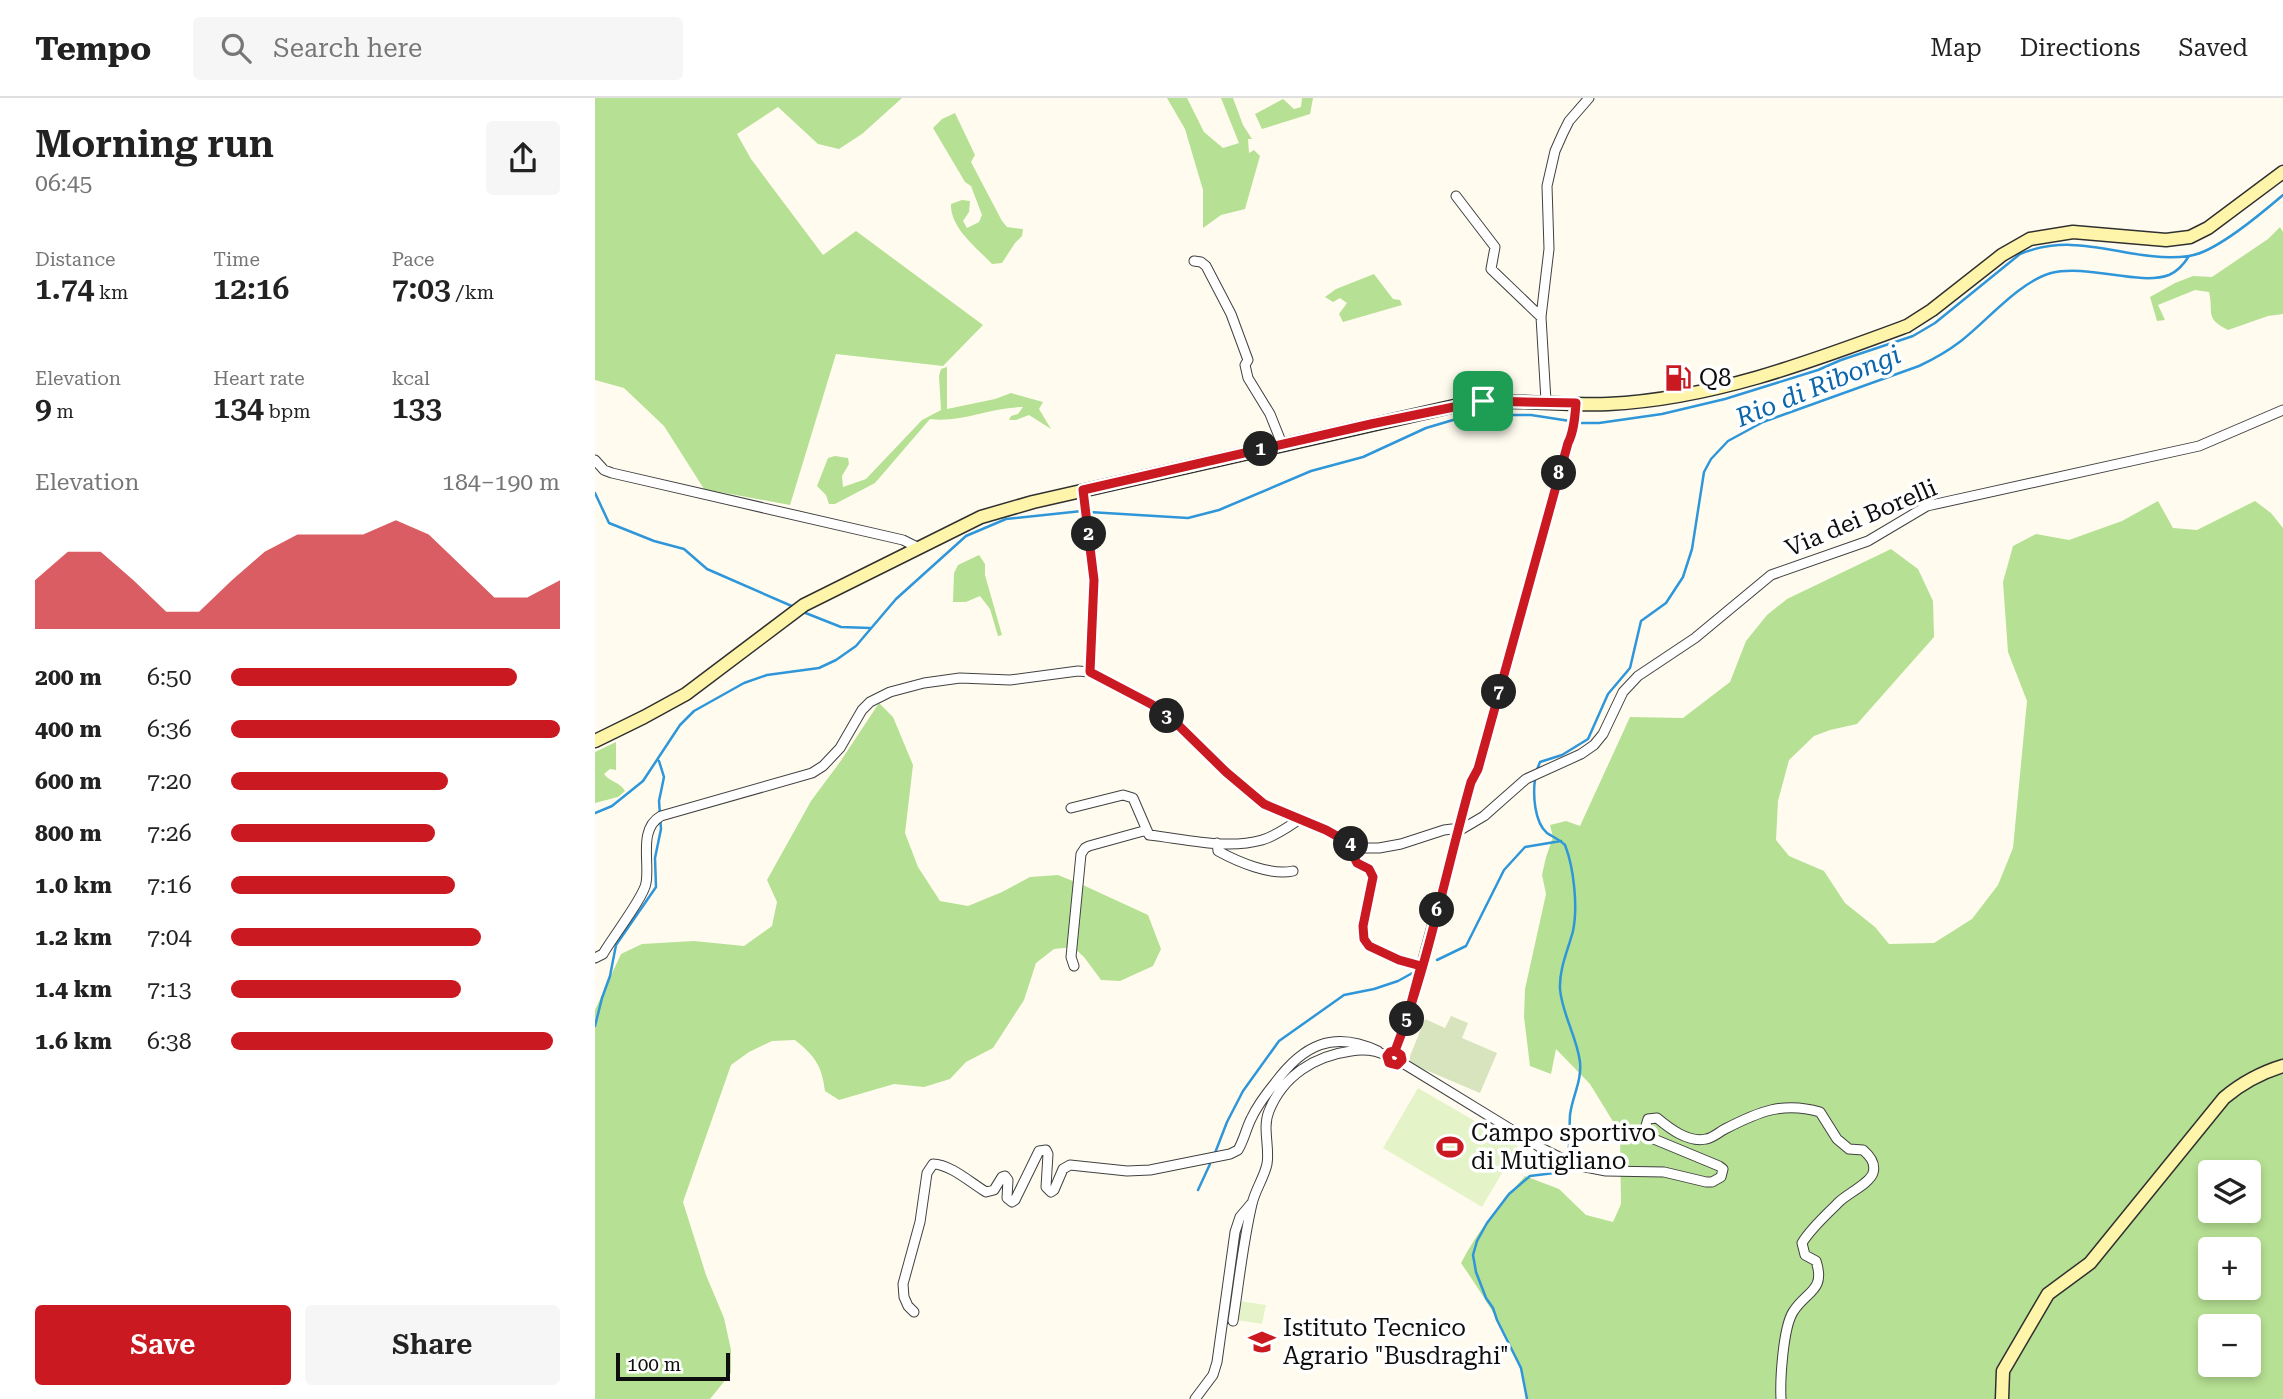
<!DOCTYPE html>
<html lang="en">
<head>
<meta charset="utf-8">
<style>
	body { margin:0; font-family:"Roboto Serif",serif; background:#f6f6f6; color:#222; height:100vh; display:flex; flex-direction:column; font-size:26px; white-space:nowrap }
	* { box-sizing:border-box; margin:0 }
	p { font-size:23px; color:#767676 }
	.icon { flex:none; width:38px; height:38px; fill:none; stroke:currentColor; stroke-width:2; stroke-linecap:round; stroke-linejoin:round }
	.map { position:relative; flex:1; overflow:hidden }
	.sheet { display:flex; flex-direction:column; background:#fff; width:595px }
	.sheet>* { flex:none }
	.controls { position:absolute; left:1603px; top:1062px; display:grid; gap:14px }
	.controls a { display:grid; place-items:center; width:63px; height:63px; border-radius:7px; background:#fff; box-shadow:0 4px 10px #0003; font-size:35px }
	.scale { position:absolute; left:21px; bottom:18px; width:114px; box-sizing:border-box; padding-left:7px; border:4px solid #0e0e0e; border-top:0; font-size:19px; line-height:24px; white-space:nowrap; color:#0e0e0e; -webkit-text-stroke:5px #fff; paint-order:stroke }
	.pin { position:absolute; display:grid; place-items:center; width:60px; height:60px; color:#fff; margin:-30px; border-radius:14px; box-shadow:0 4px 10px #0006 }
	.km { position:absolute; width:35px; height:35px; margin:-18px; border-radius:50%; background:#222; color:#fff; font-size:19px; line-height:35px; text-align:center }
	.round { display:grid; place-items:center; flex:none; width:74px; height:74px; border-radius:7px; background:#f6f6f6 }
	.head { display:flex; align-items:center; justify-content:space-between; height:119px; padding:0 35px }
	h1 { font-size:38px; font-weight:600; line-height:52px }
	.metrics { display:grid; grid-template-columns:repeat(3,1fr); gap:10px; height:119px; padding:7px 35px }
	.metrics div { display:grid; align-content:center }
	.metrics b { font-size:30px; font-weight:600 }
	.metrics small { font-size:19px; font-weight:400 }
	.metrics p { font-size:19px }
	.chart { height:196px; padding:14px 35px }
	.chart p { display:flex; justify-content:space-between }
	.chart svg { width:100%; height:126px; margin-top:7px; fill:#cb1922; opacity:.7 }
	.primary-button { display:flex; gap:14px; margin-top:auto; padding:14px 35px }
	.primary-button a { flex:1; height:80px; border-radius:7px; background:#cb1922; color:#fff; font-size:28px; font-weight:600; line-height:80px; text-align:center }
	.primary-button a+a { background:#f6f6f6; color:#222 }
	ul { padding:0 35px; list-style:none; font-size:23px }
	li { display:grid; grid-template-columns:112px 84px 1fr; align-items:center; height:52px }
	li i { height:18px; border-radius:9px; background:#cb1922 }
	header { display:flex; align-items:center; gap:42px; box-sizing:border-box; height:98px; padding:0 35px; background:#fff; border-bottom:2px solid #e0e0e0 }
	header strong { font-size:33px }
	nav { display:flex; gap:38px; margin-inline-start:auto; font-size:24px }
	.search { width:490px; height:63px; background:#f6f6f6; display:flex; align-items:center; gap:18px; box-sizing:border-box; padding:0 24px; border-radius:7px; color:#767676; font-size:26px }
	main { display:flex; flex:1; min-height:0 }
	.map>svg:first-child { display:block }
</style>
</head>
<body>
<header>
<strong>Tempo</strong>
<div class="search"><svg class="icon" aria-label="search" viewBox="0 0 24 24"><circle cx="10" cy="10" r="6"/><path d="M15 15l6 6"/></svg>Search here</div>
<nav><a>Map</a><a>Directions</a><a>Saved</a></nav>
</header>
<main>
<section class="sheet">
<div class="head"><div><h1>Morning run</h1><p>06:45</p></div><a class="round"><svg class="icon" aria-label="share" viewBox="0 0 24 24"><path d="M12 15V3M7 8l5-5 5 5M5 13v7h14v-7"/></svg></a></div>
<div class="metrics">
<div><p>Distance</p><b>1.74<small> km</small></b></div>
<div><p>Time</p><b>12:16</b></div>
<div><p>Pace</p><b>7:03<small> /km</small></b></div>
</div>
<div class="metrics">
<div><p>Elevation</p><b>9<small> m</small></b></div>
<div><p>Heart rate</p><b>134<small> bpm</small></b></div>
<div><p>kcal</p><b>133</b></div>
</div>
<div class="chart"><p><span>Elevation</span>184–190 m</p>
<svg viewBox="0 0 160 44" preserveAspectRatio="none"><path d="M0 44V27L10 17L20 17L30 27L40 38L50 38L60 27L70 17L80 11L90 11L100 11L110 6L120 11L130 22L140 33L150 33L160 27V44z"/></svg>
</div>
<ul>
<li><b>200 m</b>6:50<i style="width:87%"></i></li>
<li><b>400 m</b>6:36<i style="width:100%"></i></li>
<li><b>600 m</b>7:20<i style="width:66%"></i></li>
<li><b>800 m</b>7:26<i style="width:62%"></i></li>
<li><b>1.0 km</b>7:16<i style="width:68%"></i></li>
<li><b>1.2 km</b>7:04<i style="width:76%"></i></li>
<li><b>1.4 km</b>7:13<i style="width:70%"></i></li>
<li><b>1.6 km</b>6:38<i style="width:98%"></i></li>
</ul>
<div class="primary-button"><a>Save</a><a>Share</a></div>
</section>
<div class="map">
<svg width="1688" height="1301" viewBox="0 0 1688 1301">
	<rect width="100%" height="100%" fill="#fffcef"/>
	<path fill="#b6e093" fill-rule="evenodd" d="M0 0H307L267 36 244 51 223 46 183 9 142 36 156 61 228 157 261 133 388 227 348 268 241 256 195 407 109 391 69 328 29 290 0 282Z
		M572 0H592L609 34 628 50 644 45 626 0H638L648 27 657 41H653L654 55 659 52 665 58 650 111 626 117 608 130V92L590 31Z
		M707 0H718L715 16 667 31 660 16 688 1 699 11 706 9Z
		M360 15 380 57 376 64 407 123 412 129 428 131 427 138 420 145 407 165 397 166C382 150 355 130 356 106L367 102 375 103 374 114 368 123 372 130 384 124 387 117 376 88 370 84 338 30 347 21Z
		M1685 129 1688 134V216L1673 218 1633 232C1609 220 1619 215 1614 194L1600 192 1563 207 1570 222 1562 223 1555 199 1580 185 1598 178 1617 179 1673 141Z
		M779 176 798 201 805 202 807 207 748 224 744 216 752 205 745 200 738 204 730 199 741 191Z
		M352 269V311L400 301 416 295 448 304 444 311 456 331 434 317 421 322H414L416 318 423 316 428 309C396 309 366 325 335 321L280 385 240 406H234L231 397 222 388 233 360 240 358 253 360 254 366 247 378 248 389 271 381 327 322 346 312 344 278 346 271Z
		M1563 403 1578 430 1602 432 1660 403 1676 415 1688 430V1301H932C928 1256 891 1202 866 1165 883 1132 906 1105 930 1078L964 1091 991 1117 1018 1124 1026 1106 1025 1035 995 986 961 951 956 976 935 968 929 919 930 891 951 796 947 777 951 759 958 739 955 727 971 723 985 728 1035 619 1088 620 1135 584 1151 543 1172 517 1192 501 1296 451 1323 471 1338 503 1339 539 1262 626 1235 632 1219 638 1194 662 1183 703 1181 742 1194 758 1229 773 1250 805 1280 829 1294 846 1339 845 1377 821 1403 787 1418 750 1432 603 1413 554 1408 484 1418 448 1441 436 1474 442 1527 423ZM1615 1074H1654V1113H1615ZM1615 1152H1654V1190H1615ZM1615 1228H1654V1267H1615Z
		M384 457 390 466V477L407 537 403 538 395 511 385 498 371 504H358L359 475 363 467Z
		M284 605 298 619 318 667 310 735 323 769 345 803 373 808 407 794 435 779 463 777 490 788 553 817 566 851 558 868 525 883 506 882 489 859 478 849 459 851 441 865 429 902 398 950 371 964 355 981 329 989 299 986 244 1002 230 993C227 968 220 958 200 942L177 943 154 954 136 967 88 1104 111 1177 129 1220 136 1252V1275L115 1301H0V912L26 856 47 846 99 843 149 848 177 828 182 804 172 782 216 703 245 664Z
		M21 644V672L15 671 9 676C15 684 25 684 30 693L23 699 0 705V654Z"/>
	<path fill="#d7e4be" d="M856 918 873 925 867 940 902 955 885 995 819 967 815 962V958L830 921 850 930Z"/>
	<path fill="#e5f4c8" d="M823 990 923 1048 887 1109 788 1050Z
		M644 1203 671 1207 667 1226 641 1222Z"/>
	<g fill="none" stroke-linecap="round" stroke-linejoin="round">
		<path stroke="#2f96d9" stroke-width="2.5" d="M982 325H1004L1067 316 1130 301 1223 272 1246 262 1318 238 1340 225 1425 156C1486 131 1535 166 1594 158 1620 155 1668 114 1688 97
			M0 395 14 425 59 443 89 451 112 471 199 509
			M494 414 593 420 624 412 716 373 768 359 831 330 858 322 911 317H936L975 323
			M208 514 246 529 275 530
			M941 674 945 664 967 657 993 641 1013 596 1035 570 1046 523 1071 505 1088 479 1097 451 1109 374 1116 361 1133 343 1168 324 1324 268C1339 261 1353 253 1366 243 1392 223 1424 184 1456 175 1493 166 1544 188 1574 177 1583 173 1589 166 1594 158
			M940 681C938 696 939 724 952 735 958 739 965 742 970 747 979 770 983 809 978 833 973 852 964 871 965 891 967 916 982 939 985 964 987 983 977 999 975 1017 974 1032 976 1046 972 1060
			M0 715 17 708 48 683 85 627 99 613 149 585 172 577 224 570 241 562 261 548 301 501 371 438 411 421 487 413
			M842 862 871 848 909 772 930 749 966 743
			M0 928 7 900 15 878 21 847 61 789 60 760 66 731 64 703 69 679 64 663
			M620 1055 632 1024 648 993 684 943 749 897 779 891 803 883 821 873
			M603 1092 615 1066
			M932 1301 926 1270 902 1222 898 1210 891 1200 881 1174 878 1157 882 1143 892 1125 914 1096 935 1078 959 1075 967 1068"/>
		<defs>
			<path id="street" d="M861 98 900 149 896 171 946 219
				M599 163 606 164 611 168 636 216 653 262 650 267 653 280 675 316 687 346
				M951 303 946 219 954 151 952 88 960 53 968 35 974 23 994 0
				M0 362 9 372 17 375 308 442 322 449
				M488 392 499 482 495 574
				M476 710 528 697 538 700 554 737C590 741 631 752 667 742 681 738 693 729 705 721
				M622 745 623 753C643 764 676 778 698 773
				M758 747 756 753 762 765 774 771 778 779 768 828 769 841 774 848 805 862 826 868
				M0 860 8 856C17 840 49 799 51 785 55 764 43 731 66 718L217 675 228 668 245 650 267 612 275 604 295 594 329 585 365 580 415 582 483 573 495 574 556 606 576 620 631 674 669 706 731 732 758 747 765 750H784L806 746 849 732 857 731 862 734 889 718 931 681 986 656 999 647 1008 636 1028 594 1043 578 1100 540 1176 477 1273 443 1332 408 1604 348 1688 312
				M479 868 476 859 486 756 490 750 494 748 552 732
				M792 960a7 7 0 1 1 14 0a7 7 0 1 1-14 0Z
				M800 953 811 924 876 684 883 671 973 345 976 339 981 305
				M806 964 948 1051 980 1067 1011 1073 1069 1074 1111 1084H1117L1126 1079 1128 1071 1124 1068 1054 1039 1050 1031 1053 1021 1062 1020C1074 1030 1093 1045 1111 1041 1118 1040 1124 1034 1130 1031 1163 1014 1188 1003 1225 1014L1242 1041 1254 1051 1268 1052C1275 1058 1281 1065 1278 1075 1275 1085 1252 1096 1244 1104 1232 1116 1216 1130 1207 1145L1210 1157 1221 1163C1231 1193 1211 1193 1198 1214 1188 1230 1185 1282 1186 1301
				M319 1214 313 1208 309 1199 308 1186 325 1124 332 1075 338 1066C355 1066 376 1085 391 1094L399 1092 407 1079 410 1078 413 1082 412 1100 417 1104 420 1102 444 1053 451 1052 453 1056 451 1089 456 1094 459 1092 468 1071 475 1067 532 1073 555 1072 635 1056 643 1052C649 1042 651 1031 656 1021 662 1008 671 996 680 985 708 947 738 932 783 953
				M638 1223C644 1184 648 1144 657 1106 660 1092 669 1080 672 1066 675 1049 667 1030 674 1013 688 978 719 958 756 953 769 951 781 952 792 958
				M600 1301 618 1277 622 1264 640 1134 645 1119 656 1106"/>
			<path id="secondary" d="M0 643 49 619 91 596 209 507 386 419 438 404 864 307C914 299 963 308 1013 306 1117 301 1215 264 1312 228L1337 212 1407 157 1435 141 1478 134 1571 142 1595 139 1613 130 1688 74
				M1407 1301 1408 1273 1453 1196 1495 1165 1629 1000C1648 984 1665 975 1688 968"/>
		</defs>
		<use href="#street" stroke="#414141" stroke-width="11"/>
		<use href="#secondary" stroke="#303030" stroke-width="15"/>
		<use href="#street" stroke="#fff" stroke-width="9"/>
		<use href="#secondary" stroke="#fff5aa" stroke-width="12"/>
	</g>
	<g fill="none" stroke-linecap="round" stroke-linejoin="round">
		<defs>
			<path id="route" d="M888 303 776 326 488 392 499 482 495 574 556 606 576 620 631 674 669 706 731 732 758 747 756 753 762 765 774 771 778 779 768 828 769 841 774 848 804 862 826 868 811 924 800 953 795 954 792 958 794 965 802 967 807 962 806 957 800 953C833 866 851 773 876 684L883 671 973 345C979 334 980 318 981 305L888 303"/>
		</defs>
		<use href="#route" stroke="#fff" stroke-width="14"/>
		<use href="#route" stroke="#cb1922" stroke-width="9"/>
	</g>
	<defs>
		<symbol id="fuel-bare" viewBox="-9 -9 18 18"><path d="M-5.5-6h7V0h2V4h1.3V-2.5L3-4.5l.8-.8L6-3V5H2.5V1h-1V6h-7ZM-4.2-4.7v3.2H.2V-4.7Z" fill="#cb1922" stroke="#fff" stroke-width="2.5" paint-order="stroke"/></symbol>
		<symbol id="stadium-bare" viewBox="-9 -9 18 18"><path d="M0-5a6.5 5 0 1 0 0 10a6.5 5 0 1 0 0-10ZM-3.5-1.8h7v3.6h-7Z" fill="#cb1922" stroke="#fff" stroke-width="2.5" paint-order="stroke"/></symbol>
		<symbol id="school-bare" viewBox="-9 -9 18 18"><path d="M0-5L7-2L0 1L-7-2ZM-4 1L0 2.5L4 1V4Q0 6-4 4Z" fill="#cb1922" stroke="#fff" stroke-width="2.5" paint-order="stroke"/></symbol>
	</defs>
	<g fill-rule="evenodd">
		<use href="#fuel-bare" x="1064" y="261" width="38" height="38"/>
		<use href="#stadium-bare" x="836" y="1030" width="38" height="38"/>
		<use href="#school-bare" x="648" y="1225" width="38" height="38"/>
	</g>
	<g text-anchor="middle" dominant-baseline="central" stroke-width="7" stroke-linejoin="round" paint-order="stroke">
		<g font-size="24" fill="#0e0e0e" stroke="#fff" text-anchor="start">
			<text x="1104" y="280">Q8</text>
			<text x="876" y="1035">Campo sportivo<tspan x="876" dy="28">di Mutigliano</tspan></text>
			<text x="688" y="1230">Istituto Tecnico<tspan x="688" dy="28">Agrario "Busdraghi"</tspan></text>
		</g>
		<g font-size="24" fill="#0e0e0e" stroke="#fff">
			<text transform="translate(1266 420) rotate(-23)">Via dei Borelli</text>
		</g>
		<g font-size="26" font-style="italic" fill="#0c66ac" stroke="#fff">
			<text transform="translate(1223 288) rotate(-22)">Rio di Ribongi</text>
		</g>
	</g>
</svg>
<div class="controls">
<a><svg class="icon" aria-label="layers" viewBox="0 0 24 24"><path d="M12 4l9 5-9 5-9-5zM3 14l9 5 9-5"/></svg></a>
<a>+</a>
<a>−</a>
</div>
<div class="scale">100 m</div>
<div class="pin" style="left:888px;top:303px;background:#1e9e55"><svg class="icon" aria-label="arrive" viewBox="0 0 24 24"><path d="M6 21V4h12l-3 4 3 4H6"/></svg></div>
<b class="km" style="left:666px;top:351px">1</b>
<b class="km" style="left:494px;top:436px">2</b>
<b class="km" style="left:572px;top:618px">3</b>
<b class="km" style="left:756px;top:746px">4</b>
<b class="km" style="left:812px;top:921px">5</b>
<b class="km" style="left:842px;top:812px">6</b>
<b class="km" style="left:904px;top:594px">7</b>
<b class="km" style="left:964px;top:375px">8</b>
</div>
</main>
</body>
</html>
